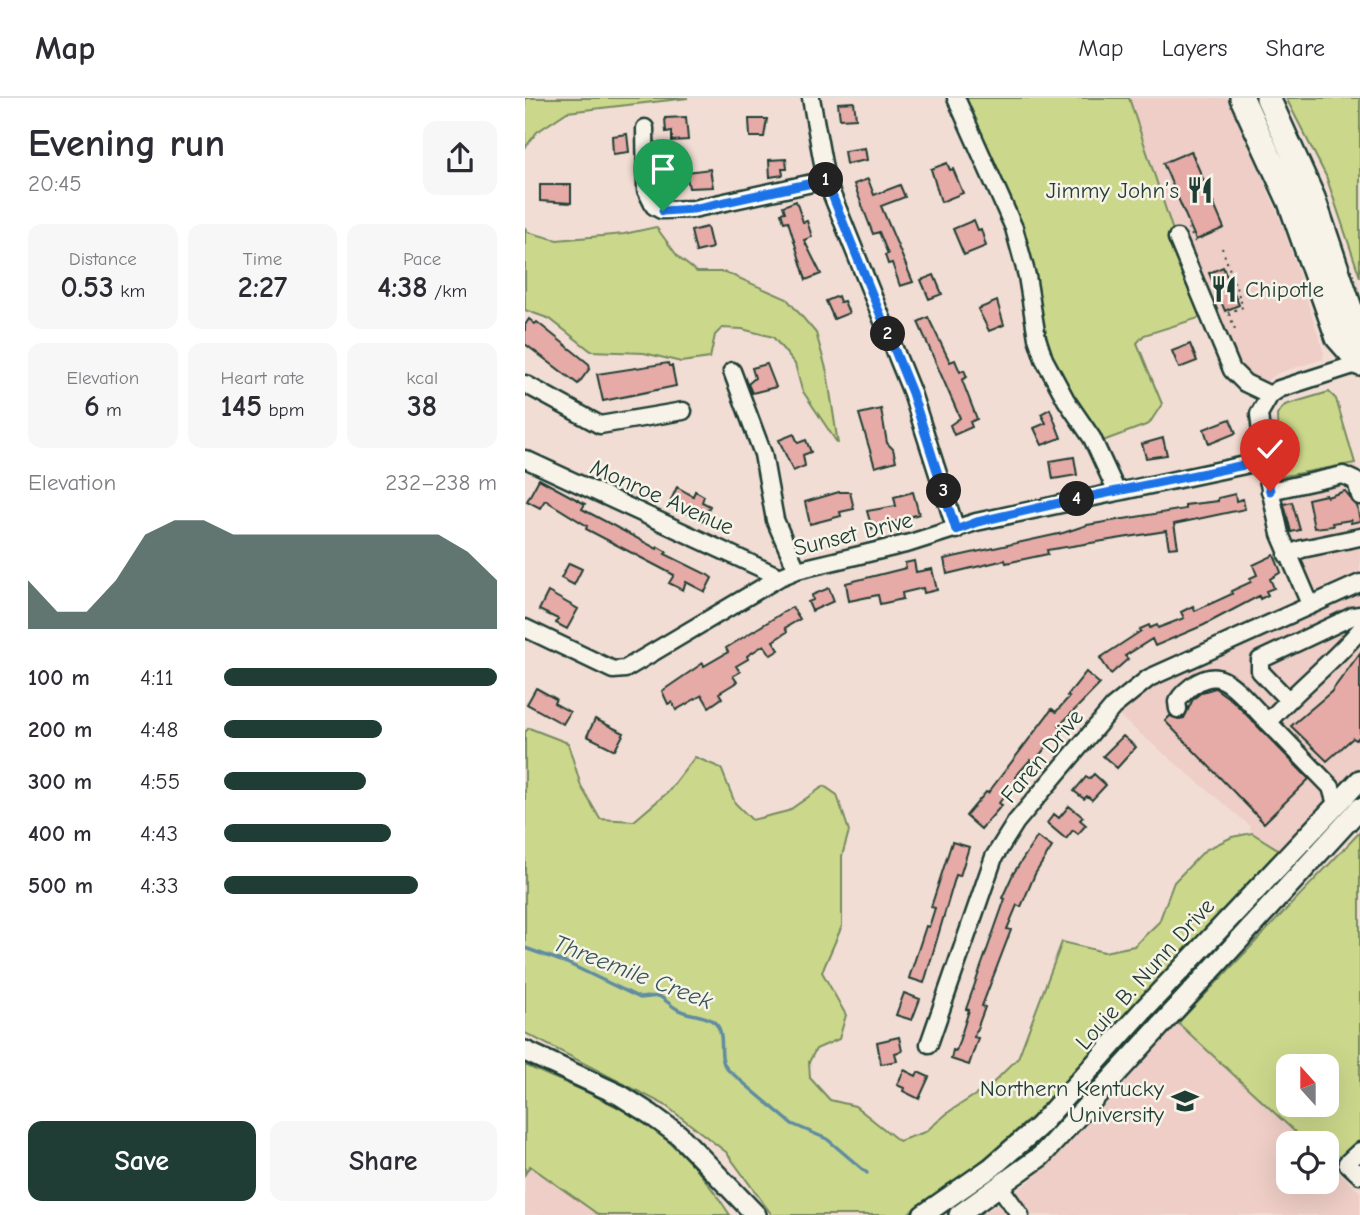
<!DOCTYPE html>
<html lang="en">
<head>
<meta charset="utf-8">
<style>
	body { margin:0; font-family:"Comic Neue",sans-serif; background:#f7f7f7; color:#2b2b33; height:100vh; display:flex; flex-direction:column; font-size:26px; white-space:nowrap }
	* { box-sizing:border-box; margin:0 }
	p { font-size:23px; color:#7c7c81 }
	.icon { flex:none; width:38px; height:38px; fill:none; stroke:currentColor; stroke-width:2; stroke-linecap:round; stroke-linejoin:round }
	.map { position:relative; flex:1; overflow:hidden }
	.sheet { display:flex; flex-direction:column; background:#fff; width:525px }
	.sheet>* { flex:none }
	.needle { width:46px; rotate:339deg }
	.fabs { position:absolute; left:751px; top:956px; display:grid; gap:14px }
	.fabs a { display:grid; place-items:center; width:63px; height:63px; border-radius:14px; background:#fff; box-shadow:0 7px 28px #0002; font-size:35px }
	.pin { position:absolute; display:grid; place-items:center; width:60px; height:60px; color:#fff; margin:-72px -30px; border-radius:50% 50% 50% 0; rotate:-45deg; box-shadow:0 0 7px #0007 }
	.pin .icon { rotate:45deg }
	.km { position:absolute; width:35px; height:35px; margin:-18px; border-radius:50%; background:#222; color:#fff; font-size:19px; line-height:35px; text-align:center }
	.round { display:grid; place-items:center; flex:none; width:74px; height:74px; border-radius:14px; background:#f7f7f7 }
	.summary { display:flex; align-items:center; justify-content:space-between; height:119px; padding:0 28px }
	h1 { font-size:38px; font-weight:800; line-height:52px }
	.stats { display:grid; grid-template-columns:repeat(3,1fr); gap:10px; height:119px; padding:7px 28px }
	.stats div { display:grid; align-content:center; border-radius:14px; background:#f7f7f7; text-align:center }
	.stats b { font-size:30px; font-weight:800 }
	.stats small { font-size:19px; font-weight:400 }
	.stats p { font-size:19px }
	.chart { height:196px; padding:14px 28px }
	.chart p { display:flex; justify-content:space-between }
	.chart svg { width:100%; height:126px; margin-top:7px; fill:#1f3d34; opacity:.7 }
	.button { display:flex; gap:14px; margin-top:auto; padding:14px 28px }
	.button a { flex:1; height:80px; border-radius:14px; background:#1f3d34; color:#fff; font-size:28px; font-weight:800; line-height:80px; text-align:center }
	.button a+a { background:#f7f7f7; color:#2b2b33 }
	ul { padding:0 28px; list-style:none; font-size:23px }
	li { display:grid; grid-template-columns:112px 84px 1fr; align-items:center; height:52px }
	li i { height:18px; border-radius:9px; background:#1f3d34 }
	header { display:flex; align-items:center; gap:42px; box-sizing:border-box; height:98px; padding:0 35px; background:#fff; border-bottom:2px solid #e1e1e2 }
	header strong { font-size:33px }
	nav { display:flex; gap:38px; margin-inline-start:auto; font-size:24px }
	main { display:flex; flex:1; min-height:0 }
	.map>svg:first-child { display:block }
</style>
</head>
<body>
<header>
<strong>Map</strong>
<nav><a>Map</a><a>Layers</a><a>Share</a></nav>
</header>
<main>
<section class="sheet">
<div class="summary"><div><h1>Evening run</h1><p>20:45</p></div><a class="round"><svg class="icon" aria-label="share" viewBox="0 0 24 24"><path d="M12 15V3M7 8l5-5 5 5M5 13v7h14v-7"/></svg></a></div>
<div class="stats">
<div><p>Distance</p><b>0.53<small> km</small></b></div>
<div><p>Time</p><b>2:27</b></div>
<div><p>Pace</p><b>4:38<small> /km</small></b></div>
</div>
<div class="stats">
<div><p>Elevation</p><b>6<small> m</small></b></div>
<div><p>Heart rate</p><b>145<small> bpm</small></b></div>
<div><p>kcal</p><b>38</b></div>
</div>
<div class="chart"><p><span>Elevation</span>232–238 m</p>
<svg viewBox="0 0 160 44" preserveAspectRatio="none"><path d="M0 44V27L10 38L20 38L30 27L40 11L50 6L60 6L70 11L80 11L90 11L100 11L110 11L120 11L130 11L140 11L150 17L160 27V44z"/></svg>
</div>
<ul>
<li><b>100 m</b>4:11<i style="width:100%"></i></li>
<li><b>200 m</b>4:48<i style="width:58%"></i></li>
<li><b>300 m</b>4:55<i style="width:52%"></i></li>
<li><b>400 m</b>4:43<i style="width:61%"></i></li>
<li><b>500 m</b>4:33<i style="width:71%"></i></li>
</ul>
<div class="button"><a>Save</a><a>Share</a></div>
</section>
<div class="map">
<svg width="835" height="1117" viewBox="0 0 835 1117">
	<rect width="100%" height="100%" fill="#f2ddd4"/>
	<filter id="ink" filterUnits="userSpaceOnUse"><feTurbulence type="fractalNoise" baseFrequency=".0143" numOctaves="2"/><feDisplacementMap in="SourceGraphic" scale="14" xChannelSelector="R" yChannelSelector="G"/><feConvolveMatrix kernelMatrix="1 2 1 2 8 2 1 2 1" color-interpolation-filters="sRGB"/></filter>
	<g filter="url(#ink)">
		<path fill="#eecec6" d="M604 0H702L736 75 760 134 799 255 798 261 753 275 724 296 700 274 646 149 648 133Z
			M830 365 835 379V473L789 493 786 492 765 448 749 381Z
			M835 493V668L756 753 727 735 724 727 593 617 615 594 658 571Z
			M653 925 782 1045H763V1083H802V1063L835 1094V1117H457L504 1084 545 1045Z
			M5 1068 74 1117H0V1076Z"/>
		<path fill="#cbd88b" stroke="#758a60" stroke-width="2" fill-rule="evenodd" d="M0 0H163L42 14 12 34 0 50Z
			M436 0H604L648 133 646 149 677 219 619 237 612 245 637 306 624 326 575 344 533 281Z
			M761 0H835V179L801 78Z
			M0 129 2 134 32 142 99 136 131 129 154 160 172 174H200L262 201 291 235 302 274 313 346 277 292 270 266 248 239 217 231 197 230 190 237 185 260 156 264 119 255 66 253 25 221 0 212Z
			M804 294 811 301 830 365 754 379 752 316 760 307Z
			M4 630 43 645 56 688 75 721 109 723 143 694 170 659 196 670 210 705 227 722 263 713 299 688 312 697 324 733 317 758V828L297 874 321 917 314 941 291 951 284 964 285 980 305 1002 330 1008 374 1043 400 1034 425 1013 466 987 493 960 537 844 579 854 609 848 634 824 649 784 680 752 707 739 727 735 756 753 540 990 428 1088 380 1117H247L201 1054 140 1007 0 935V634Z
			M835 734V1043L806 1068 802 1063V1045H782L653 925ZM763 968H802V1006H763Z
			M0 967C34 983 70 996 103 1015 146 1039 179 1076 205 1117H74L5 1068 0 1076Z"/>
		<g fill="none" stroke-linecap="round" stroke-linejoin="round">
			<path stroke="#608ca1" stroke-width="3.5" d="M0 850 42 865 115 900 134 898C141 902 145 907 152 911 164 919 190 915 195 933 199 947 193 959 202 971L267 1026 302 1041 342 1075"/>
		</g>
		<path fill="#e6aba6" stroke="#1f3d34" stroke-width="2" d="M329 4 331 20 315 21 313 5Z
			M161 19 163 42 147 43V33L141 34 140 20Z
			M224 21H242L239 39H225Z
			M102 36 104 54 88 56 87 38Z
			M340 50 342 62 321 66 319 53Z
			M666 53 699 130 671 142 638 65Z
			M261 61 262 71H257L258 77 245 79 244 62Z
			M422 65 425 72 428 71 438 95 416 104 406 71Z
			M185 71 188 89 164 90 161 74Z
			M343 81 349 97 375 87 380 99 356 108 388 184 375 188 367 165 363 166 360 157 363 156 354 134 348 136 329 86Z
			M15 87H46V105L15 103Z
			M271 103 278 124 282 123 287 139 279 142 296 176 281 182 263 123 259 124 256 115 260 114 258 108Z
			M449 122 453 132 456 131 461 148 439 157 428 131Z
			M182 129 187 150 171 154 166 133Z
			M698 169 714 207 700 213 684 175Z
			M409 177 417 196 404 201 396 182Z
			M313 198 315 204 319 203 324 215 309 221 301 203Z
			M472 203 479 227 464 233 453 211Z
			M403 219 425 264 430 262 435 274 439 272 442 279 437 282 452 321 445 324 447 329 429 337 425 327 435 320 393 224Z
			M4 221 10 226 12 224 64 266 65 270 53 286 0 246V227Z
			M665 246 672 263 654 270 647 253Z
			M143 265 144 268H147L151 288 78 303 72 276Z
			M242 266 251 289 227 295 223 286 230 280 227 270Z
			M356 311 362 345 368 351 371 363 350 369 334 316Z
			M525 311 536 340 517 347 509 330 521 325 516 316Z
			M705 321 711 335 684 346 679 331Z
			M269 336 273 345 281 342 286 354 278 357 280 368 268 373 254 342Z
			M638 340 642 357 621 360 617 346Z
			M549 359 552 377 528 381 525 363Z
			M14 381 60 406 57 411 132 451 133 449 142 454 140 456 183 477 187 480 180 494 161 484 158 492 144 485 149 477 61 431 62 428 20 402 15 410 2 403Z
			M152 389 168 398 170 393 179 398 177 404 185 408 178 423 154 411 156 407 146 402Z
			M820 393 832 408 835 423 826 425V422L807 425 808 428 789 430 783 401 801 397 802 399Z
			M314 394H325L329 411 315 414 316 418 285 426 280 404Z
			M388 394 394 416 347 431 342 413 371 408 369 399Z
			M710 396 711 403 718 401 720 411 649 426 653 449 644 450 641 433 522 452 523 456 481 465 480 462 422 476 419 461 538 435 562 427 660 411V407L693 403V400Z
			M767 404 775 432 766 434 759 406Z
			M749 457 756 474 745 481 749 490 741 493 743 497 735 501 734 498 679 527 630 548 627 541 600 558 603 561 586 576 575 560 616 533 615 531 624 527 625 530 632 527 633 530 659 520 656 514 668 508 670 513 707 496 706 493 726 484 725 480 732 477 728 467Z
			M389 463 391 474 407 471 412 492 399 495 398 490 377 495 378 501 355 506 353 497 324 503 321 485 381 470 380 465Z
			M44 465 57 471 49 487 36 480Z
			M304 490 309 503 287 513 283 504 288 502 287 497Z
			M23 494 53 511 42 531 31 525 33 521 14 512Z
			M267 509 275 521 260 530 262 534 248 543 254 552 246 557 239 547 222 558 223 561 211 568 215 574 208 578 212 584 194 595 197 600 184 609 177 597 151 612 147 604 143 606 137 593 178 565 179 568 203 554 201 550Z
			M835 555V638L831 642 828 640 802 663 766 628 806 594Z
			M561 574 575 586 534 628 537 630 508 665 505 662 491 678 492 686 487 693 485 691 474 705 477 707 456 731 441 718 461 694 463 695 527 611 531 614 544 599 542 598Z
			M11 590 31 601 29 605 45 614 38 626 2 606Z
			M690 590 708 603 784 681 739 725 640 623 645 618 654 621 659 620 668 601 677 594Z
			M70 621 99 635 90 652 62 638Z
			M598 638 611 649 592 670 578 658Z
			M569 676 581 687 567 702 562 698 559 701 549 693 561 679 564 681Z
			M544 708 558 719 555 722 561 727 553 736 548 732 541 741 522 725 529 716 534 720Z
			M512 739 527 749 510 776 496 809 492 807 482 831 486 832 457 908 460 909 449 939 453 940 444 967 426 961 428 952 431 953 444 912 441 911 480 801 477 800 488 776Z
			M427 744 444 749 435 778 431 777 399 885 384 880 401 828 404 829 410 810 406 809Z
			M379 895 395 901 387 922 371 917Z
			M374 939 377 953 370 955 372 963 356 966 352 944Z
			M379 972 391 978 393 974 404 979 394 1001 378 993 379 990 372 987Z"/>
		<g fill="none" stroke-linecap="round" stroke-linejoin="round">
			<defs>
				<path id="minor" d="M286 0 301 82 387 295 431 432
					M431 0 489 130 502 178 512 240 519 261 541 302 567 340 591 392
					M120 30 121 92 129 108 136 112 168 111 301 82
					M652 140 707 272 720 285 745 297
					M207 273 238 356 250 422 272 472
					M0 286 75 327 158 313
					M0 361 255 479
					M745 393 818 377 831 383 835 398
					M762 457 777 451 835 439
					M785 506 755 436 739 363 734 316 745 297 754 291 835 265
					M0 530 88 572 100 571 255 479 272 472 385 445 451 424 739 363
					M763 602 735 573V562L828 518 835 517
					M653 611 652 604C660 591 682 573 698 582 712 588 731 613 743 624
					M811 706 806 689 743 624C772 591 807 565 835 532
					M404 946 469 759 491 724 588 609 624 580 835 485
					M835 1053 822 1065 835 1077
					M475 1089 495 1117"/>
				<path id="major" d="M0 953 95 997 125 1016 154 1037 231 1117
					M398 1117 467 1069 513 1029 619 911 835 682
					M434 1117 516 1058 835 710"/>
				<path id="highway" d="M717 0 765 104 813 240 835 265
					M743 0 788 100 830 225 835 266"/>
			</defs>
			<use href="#minor" stroke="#1f3d34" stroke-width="21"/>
			<use href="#major" stroke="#1f3d34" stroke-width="24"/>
			<use href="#highway" stroke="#1f3d34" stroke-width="28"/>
			<path stroke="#1f3d34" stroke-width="2" stroke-dasharray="2 5" stroke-linecap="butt" d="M663 130 670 144
				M697 150 718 209 700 216
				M704 216 710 231"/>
			<use href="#minor" stroke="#f7f3e8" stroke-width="16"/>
			<use href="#major" stroke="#f7f3e8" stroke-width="19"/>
			<use href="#highway" stroke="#f7f3e8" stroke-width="23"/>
		</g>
	</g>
	<g fill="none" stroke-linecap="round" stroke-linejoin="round" filter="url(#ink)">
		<defs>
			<path id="route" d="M138 113 168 111 301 82 387 295 431 432 452 424 543 403 739 363 745 393"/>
		</defs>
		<use href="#route" stroke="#fff" stroke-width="14"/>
		<use href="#route" stroke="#1a73e8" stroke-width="9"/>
	</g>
	<defs>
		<symbol id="restaurant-bare" viewBox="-9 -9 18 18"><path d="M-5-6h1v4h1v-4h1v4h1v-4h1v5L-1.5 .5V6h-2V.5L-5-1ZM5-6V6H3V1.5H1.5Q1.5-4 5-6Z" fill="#1f3d34" stroke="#f7f3e8" stroke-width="2.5" paint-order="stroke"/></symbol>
		<symbol id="university-bare" viewBox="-9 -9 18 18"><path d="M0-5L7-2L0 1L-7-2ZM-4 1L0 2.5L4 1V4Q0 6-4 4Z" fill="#1f3d34" stroke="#f7f3e8" stroke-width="2.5" paint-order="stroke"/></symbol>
	</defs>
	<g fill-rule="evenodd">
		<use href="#restaurant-bare" x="656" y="73" width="38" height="38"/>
		<use href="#restaurant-bare" x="680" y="172" width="38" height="38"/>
		<use href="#university-bare" x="641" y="984" width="38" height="38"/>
	</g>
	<g text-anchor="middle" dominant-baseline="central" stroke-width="5" stroke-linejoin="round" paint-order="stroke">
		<g font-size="23" fill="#1f3d34" stroke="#f7f3e8" text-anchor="end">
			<text x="654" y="92">Jimmy John’s</text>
			<text x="720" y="191" text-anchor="start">Chipotle</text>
			<text x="639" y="990">Northern Kentucky<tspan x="639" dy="26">University</tspan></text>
		</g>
		<g font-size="23" fill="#1f3d34" stroke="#f7f3e8">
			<text transform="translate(137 399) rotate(24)">Monroe Avenue</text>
			<text transform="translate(328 436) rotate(-14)">Sunset Drive</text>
			<text transform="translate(517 658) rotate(-50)">Faren Drive</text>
			<text transform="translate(620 876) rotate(-48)">Louie B. Nunn Drive</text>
		</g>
		<g font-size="24" font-style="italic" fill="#355758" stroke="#f7f3e8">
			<text transform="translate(108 874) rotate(21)">Threemile Creek</text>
		</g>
	</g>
</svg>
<div class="fabs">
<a><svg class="needle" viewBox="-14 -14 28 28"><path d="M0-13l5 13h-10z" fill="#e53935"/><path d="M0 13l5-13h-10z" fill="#7c7c81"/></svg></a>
<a><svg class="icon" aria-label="locate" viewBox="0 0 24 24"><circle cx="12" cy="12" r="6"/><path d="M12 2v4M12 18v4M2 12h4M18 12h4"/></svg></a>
</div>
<div class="pin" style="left:138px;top:113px;background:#1e9e55"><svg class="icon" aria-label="arrive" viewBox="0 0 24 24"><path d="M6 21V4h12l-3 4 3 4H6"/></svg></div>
<div class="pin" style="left:745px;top:393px;background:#d93025"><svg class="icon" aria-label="check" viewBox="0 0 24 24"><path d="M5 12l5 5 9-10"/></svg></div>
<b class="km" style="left:301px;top:82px">1</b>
<b class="km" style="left:363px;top:236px">2</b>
<b class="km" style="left:419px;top:393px">3</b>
<b class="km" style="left:552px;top:401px">4</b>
</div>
</main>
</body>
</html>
